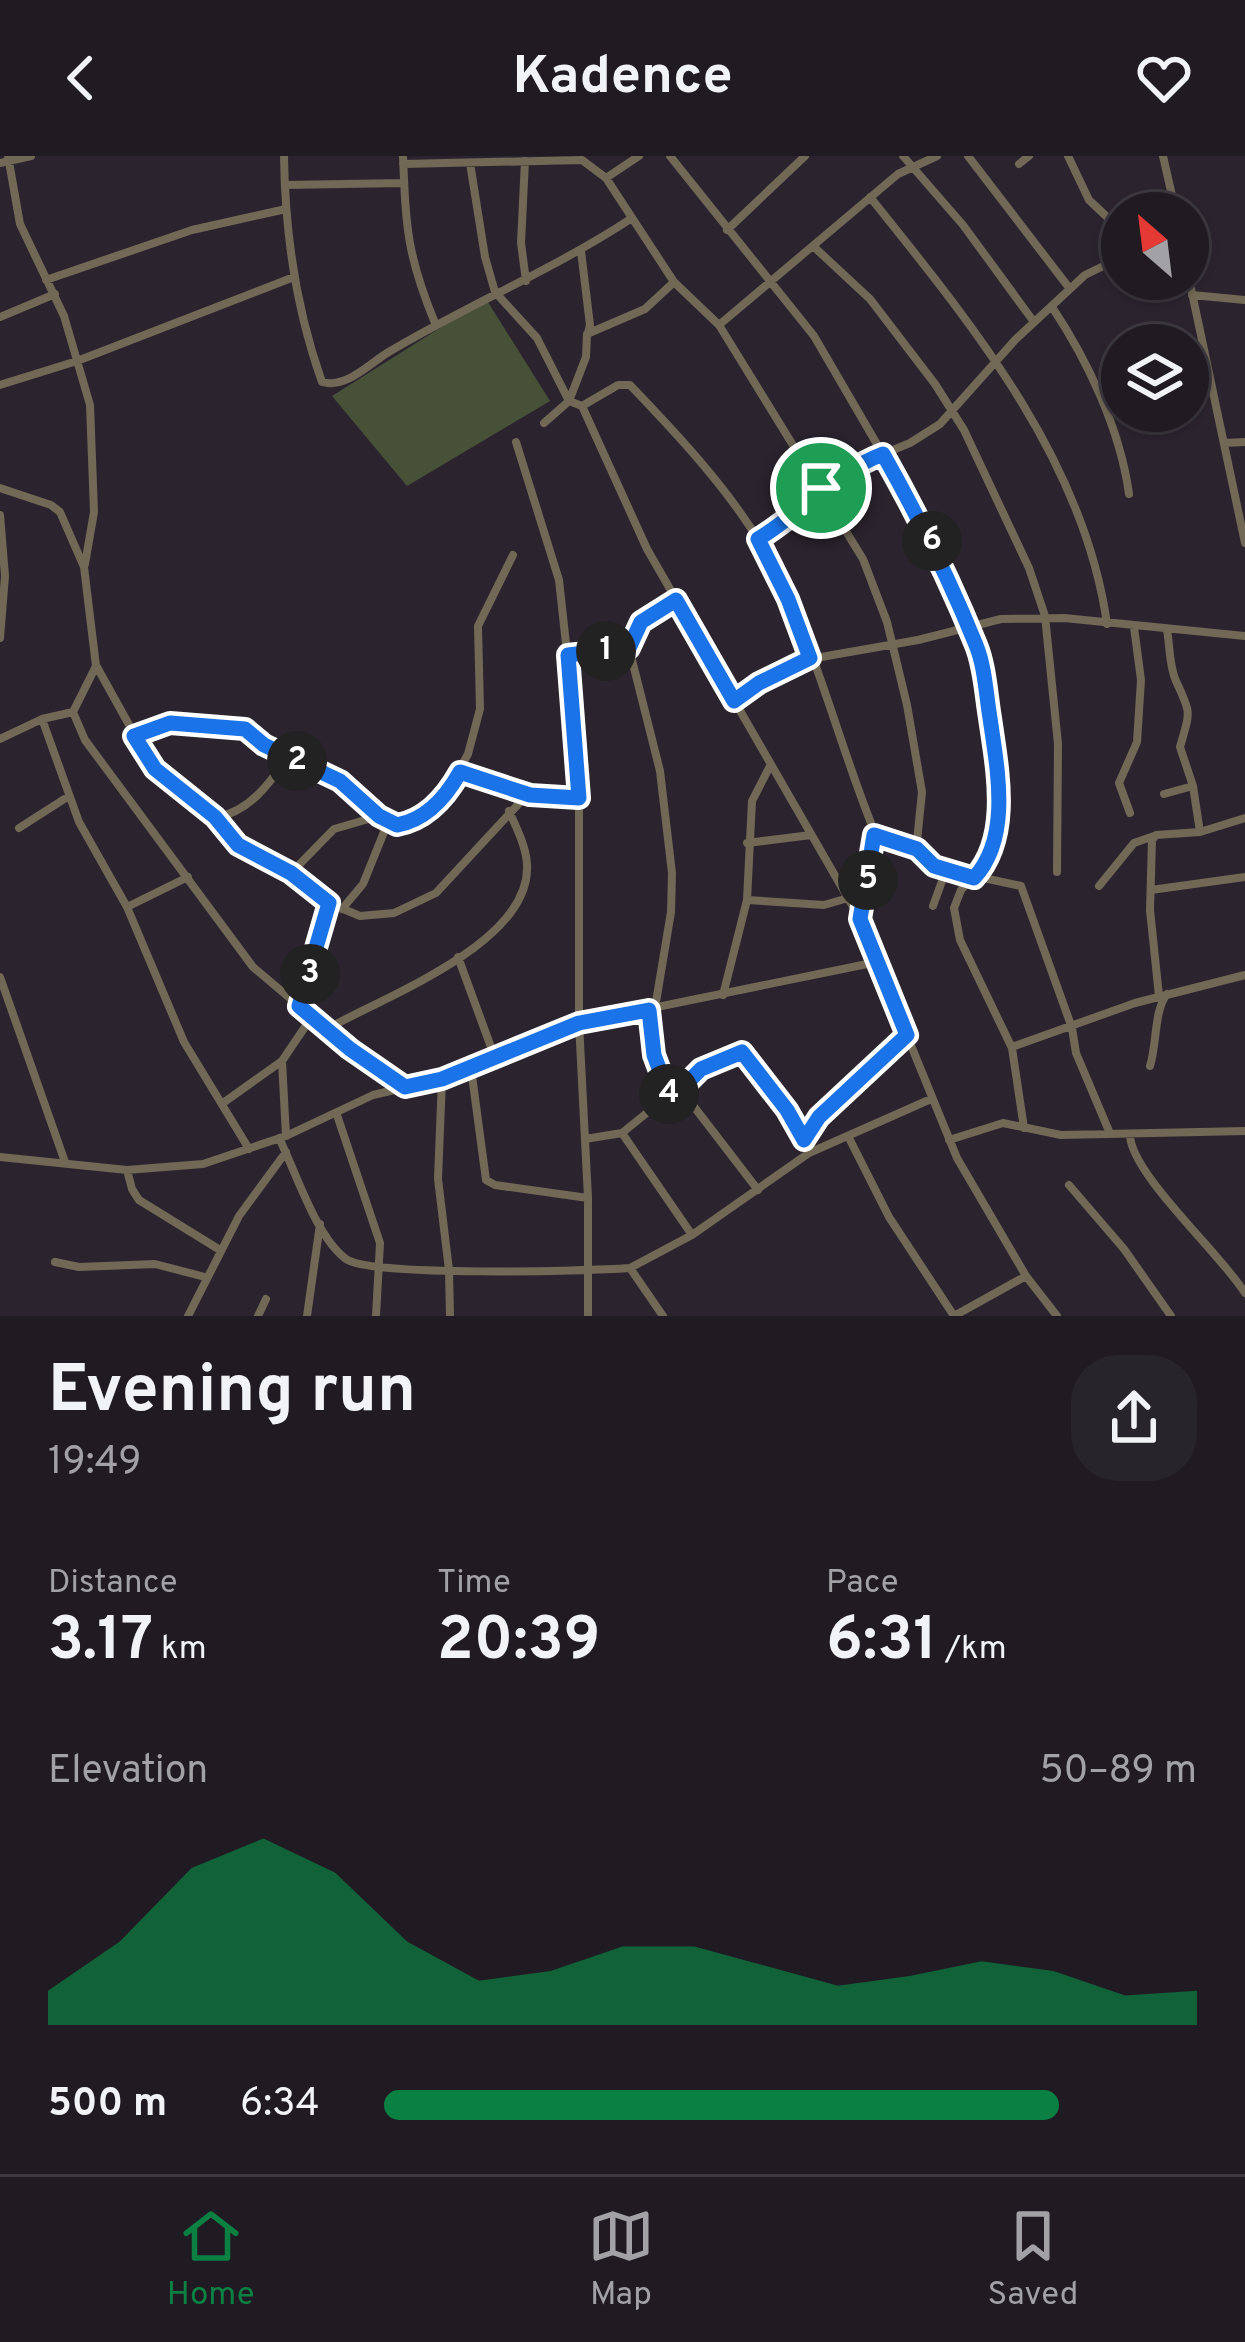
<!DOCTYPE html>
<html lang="en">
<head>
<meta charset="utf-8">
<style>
	body { margin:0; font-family:Overpass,sans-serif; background:#28242b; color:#f1f3f6; height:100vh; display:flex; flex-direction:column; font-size:45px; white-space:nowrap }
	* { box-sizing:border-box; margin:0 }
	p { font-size:39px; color:#a2a1a6 }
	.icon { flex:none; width:66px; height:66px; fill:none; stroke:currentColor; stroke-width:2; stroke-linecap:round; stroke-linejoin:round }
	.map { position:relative; height:1160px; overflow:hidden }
	.details { display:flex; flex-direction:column; background:#201b23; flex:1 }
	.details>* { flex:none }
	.needle { width:78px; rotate:332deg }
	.tools { position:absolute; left:1101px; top:36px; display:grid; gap:24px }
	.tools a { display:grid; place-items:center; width:108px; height:108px; border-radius:50%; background:#201b23; box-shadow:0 3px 9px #0004,0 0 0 3px #3d3941; font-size:60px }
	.pin { position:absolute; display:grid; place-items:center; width:102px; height:102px; color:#fff; margin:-51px; border:6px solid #fff; border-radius:50%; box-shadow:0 3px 12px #0007 }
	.km { position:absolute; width:60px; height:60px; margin:-30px; border-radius:50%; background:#222; color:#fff; font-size:33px; line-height:60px; text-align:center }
	.round { display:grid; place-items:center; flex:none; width:126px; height:126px; border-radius:48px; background:#28242b }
	.headline { display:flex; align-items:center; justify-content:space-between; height:204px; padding:0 48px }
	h1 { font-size:66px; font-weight:700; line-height:90px }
	.metrics { display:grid; grid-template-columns:repeat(3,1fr); gap:18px; height:204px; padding:12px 48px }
	.metrics div { display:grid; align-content:center }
	.metrics b { font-size:60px; font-weight:700 }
	.metrics small { font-size:33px; font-weight:400 }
	.metrics p { font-size:33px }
	.chart { height:336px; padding:24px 48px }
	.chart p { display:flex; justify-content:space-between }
	.chart svg { width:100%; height:216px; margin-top:12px; fill:#0b8043; opacity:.7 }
	ul { padding:0 48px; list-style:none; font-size:39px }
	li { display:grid; grid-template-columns:192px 144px 1fr; align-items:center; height:90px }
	li i { height:30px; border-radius:15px; background:#0b8043 }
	header { display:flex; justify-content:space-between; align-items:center; height:156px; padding:0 48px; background:#201b23; font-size:54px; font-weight:700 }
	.tabs { display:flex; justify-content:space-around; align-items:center; height:168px; border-top:3px solid #3d3941; background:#201b23; font-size:33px; color:#a2a1a6 }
	.tabs a { display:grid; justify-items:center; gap:6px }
	.tabs .current { color:#0b8043 }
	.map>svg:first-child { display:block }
</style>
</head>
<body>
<header><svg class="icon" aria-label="back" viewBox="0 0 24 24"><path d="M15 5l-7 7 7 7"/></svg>Kadence<svg class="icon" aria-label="heart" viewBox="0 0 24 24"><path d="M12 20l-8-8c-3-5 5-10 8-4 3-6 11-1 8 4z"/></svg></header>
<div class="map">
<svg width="1245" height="1160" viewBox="0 0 1245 1160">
	<rect width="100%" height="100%" fill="#2b242f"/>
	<path fill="#475138" d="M486 143 550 245 407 330 332 240Z"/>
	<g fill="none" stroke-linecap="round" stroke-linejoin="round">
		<path stroke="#716855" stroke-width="8" d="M8 0 20 68 64 160 90 249 94 356 85 408
			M284 0C285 77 296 153 322 226 345 233 368 209 387 197 467 149 553 114 632 62
			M403 0C406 72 407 99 435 167
			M670 0 814 180 931 381 975 487 995 593 999 640 987 705 961 734 954 752 960 784 1012 892 1024 972
			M903 0 963 69 1034 166
			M968 0 1070 133
			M1068 0 1089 44 1122 75
			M1163 0 1176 57
			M525 5 521 87 526 125
			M0 7 31 0
			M470 7 485 101 495 136 537 182 569 245 544 267
			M403 8 582 4 606 22 674 126 719 169 863 403 887 466 907 549 922 636 917 685 920 698 946 714 1021 730 1072 872 1076 897 1109 975
			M1019 8 1029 0
			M606 22 639 0
			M285 29 403 27
			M870 41C970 166 1084 303 1107 468
			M727 74 805 0
			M813 90 870 143 935 228 964 274 1029 412 1045 460 1058 588 1057 716
			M581 95 590 169 588 177
			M1188 118 1245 387
			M46 124 192 74 286 53
			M674 126 645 153 587 178 586 201 569 245 582 250 647 393 860 763 877 806
			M1192 139 1245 144
			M1052 151C1088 205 1120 273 1129 338
			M0 161 55 138
			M719 169 898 18 937 0
			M0 229 77 205 294 121
			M582 250 618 229H630C675 276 725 329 759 385 811 471 834 574 871 667L872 700 860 763
			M516 286 559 424 574 561 579 642V867L588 1042V1160
			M1224 287 1245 286
			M0 332 51 349 60 356 84 411 96 510 73 556 85 584 253 811 350 893 404 930
			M0 359 5 420 0 482
			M758 383 806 350 821 332 849 312 910 287 940 268 1016 183 1085 119 1122 101
			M1167 474C1170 490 1169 510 1176 525 1192 559 1190 555 1180 591L1193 630 1200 676
			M568 499 629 492
			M97 511 148 603 166 623 215 661 238 689 291 717 329 747 360 760 394 757 436 737 524 642 540 638 579 642
			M734 545 781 514 810 503 918 484 1001 463 1064 462 1245 480
			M42 563 79 666 127 751 184 886 249 993
			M134 581 170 567 246 573 264 589 340 625 388 666 407 667 443 643 468 598 480 553 478 470 513 399
			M0 583 42 563 73 556
			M460 616 527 639
			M1164 638 1193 630
			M1130 657 1119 627 1137 586 1141 524 1134 471
			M217 661C249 656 270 627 287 602
			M19 672 69 640
			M874 679 917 693
			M747 687 811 679
			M291 717 334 673 379 660
			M1099 730 1134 687 1154 680
			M1151 734 1245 721
			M747 744 824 749 848 742
			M933 750 946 714
			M127 751 188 721
			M342 753 363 728 388 666
			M458 801 495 902
			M0 821 65 1006
			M723 839 747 744 752 645 770 610
			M1159 840 1150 754 1152 684 1156 679 1200 676 1245 662
			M299 850 329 748
			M655 852 671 756 672 717 660 615 629 492 641 466 675 444
			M649 854 654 899 669 939
			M327 873C385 840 532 787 527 708 526 690 516 671 509 655
			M1012 891 1135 847 1245 819
			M282 905 286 980
			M1150 910C1157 888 1154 854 1167 838
			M471 912 486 1024 495 1029 588 1042
			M442 923 438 1023 449 1114 450 1160
			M680 934 701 913 742 896 793 963 809 997
			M223 947 282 905 313 859
			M337 959 380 1087 376 1160
			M622 977 692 1079
			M1130 979C1131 1018 1221 1098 1245 1137
			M848 980 889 1061 954 1160 1026 1120
			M279 982C296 1016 316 1081 346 1103 371 1121 589 1115 630 1112L663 1160
			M585 983 622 977 669 939 682 935 758 1034
			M805 983 819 961 907 879
			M949 984 1003 967 1061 979 1245 975
			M0 1001 127 1014 203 1008 286 980 373 939 442 923 579 867 877 806 957 1002 1026 1120 1057 1160
			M127 1014 132 1033 139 1044 220 1094
			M1069 1029 1124 1093 1171 1160
			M55 1106 79 1111 155 1108 205 1121
			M630 1112 692 1079 809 997 931 943
			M188 1160 239 1060 286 996
			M258 1160 266 1143
			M307 1160 320 1068"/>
	</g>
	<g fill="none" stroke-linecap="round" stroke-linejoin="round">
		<defs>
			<path id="route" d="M883 298C918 360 949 422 976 489 985 511 986 538 990 562 997 612 1012 681 974 722L934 710 917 693 874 679 860 763 907 879 819 961 804 984 787 954 742 896 701 913 680 934 669 939 654 899 649 854 579 867 442 923 405 931 350 893 299 850 329 747 291 717 238 689 215 661 155 613 134 580 170 567 245 573 264 589 340 625 379 660 397 669C426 664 446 641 460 616L530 639 579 642 568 499 629 492 641 466 676 444 734 545 759 527 810 502 788 443 758 383C803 356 833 317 883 298Z"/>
		</defs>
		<use href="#route" stroke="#fff" stroke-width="24"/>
		<use href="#route" stroke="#1a73e8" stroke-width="15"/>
	</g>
</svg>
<div class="tools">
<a><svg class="needle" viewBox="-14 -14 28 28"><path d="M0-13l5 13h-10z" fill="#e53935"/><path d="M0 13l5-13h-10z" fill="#a2a1a6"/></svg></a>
<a><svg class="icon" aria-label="layers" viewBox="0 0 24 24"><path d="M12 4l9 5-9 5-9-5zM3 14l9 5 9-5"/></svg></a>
</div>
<div class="pin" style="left:821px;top:332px;background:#1e9e55"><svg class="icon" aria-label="arrive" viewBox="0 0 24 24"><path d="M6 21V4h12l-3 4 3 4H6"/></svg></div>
<b class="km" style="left:606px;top:495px">1</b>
<b class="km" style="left:297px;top:605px">2</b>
<b class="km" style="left:310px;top:818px">3</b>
<b class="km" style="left:669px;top:938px">4</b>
<b class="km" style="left:868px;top:724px">5</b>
<b class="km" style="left:932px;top:385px">6</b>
</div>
<section class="details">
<div class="headline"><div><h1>Evening run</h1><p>19:49</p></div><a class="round"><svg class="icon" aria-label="share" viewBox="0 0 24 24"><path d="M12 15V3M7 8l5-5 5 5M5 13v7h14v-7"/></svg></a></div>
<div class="metrics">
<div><p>Distance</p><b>3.17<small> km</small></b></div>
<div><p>Time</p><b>20:39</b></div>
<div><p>Pace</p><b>6:31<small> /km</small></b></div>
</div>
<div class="chart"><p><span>Elevation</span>50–89 m</p>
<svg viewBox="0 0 160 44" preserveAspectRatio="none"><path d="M0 44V37L10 27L20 12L30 6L40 13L50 27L60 35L70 33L80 28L90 28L100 32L110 36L120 34L130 31L140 33L150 38L160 37V44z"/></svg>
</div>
<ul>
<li><b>500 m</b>6:34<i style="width:83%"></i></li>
</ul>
</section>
<nav class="tabs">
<a class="current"><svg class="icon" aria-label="home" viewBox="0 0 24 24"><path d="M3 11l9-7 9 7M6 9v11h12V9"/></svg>Home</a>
<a><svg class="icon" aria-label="map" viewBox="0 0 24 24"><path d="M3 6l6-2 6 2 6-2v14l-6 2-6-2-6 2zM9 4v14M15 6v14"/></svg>Map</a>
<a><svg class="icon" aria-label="saved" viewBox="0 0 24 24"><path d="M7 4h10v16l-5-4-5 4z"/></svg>Saved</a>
</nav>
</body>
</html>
